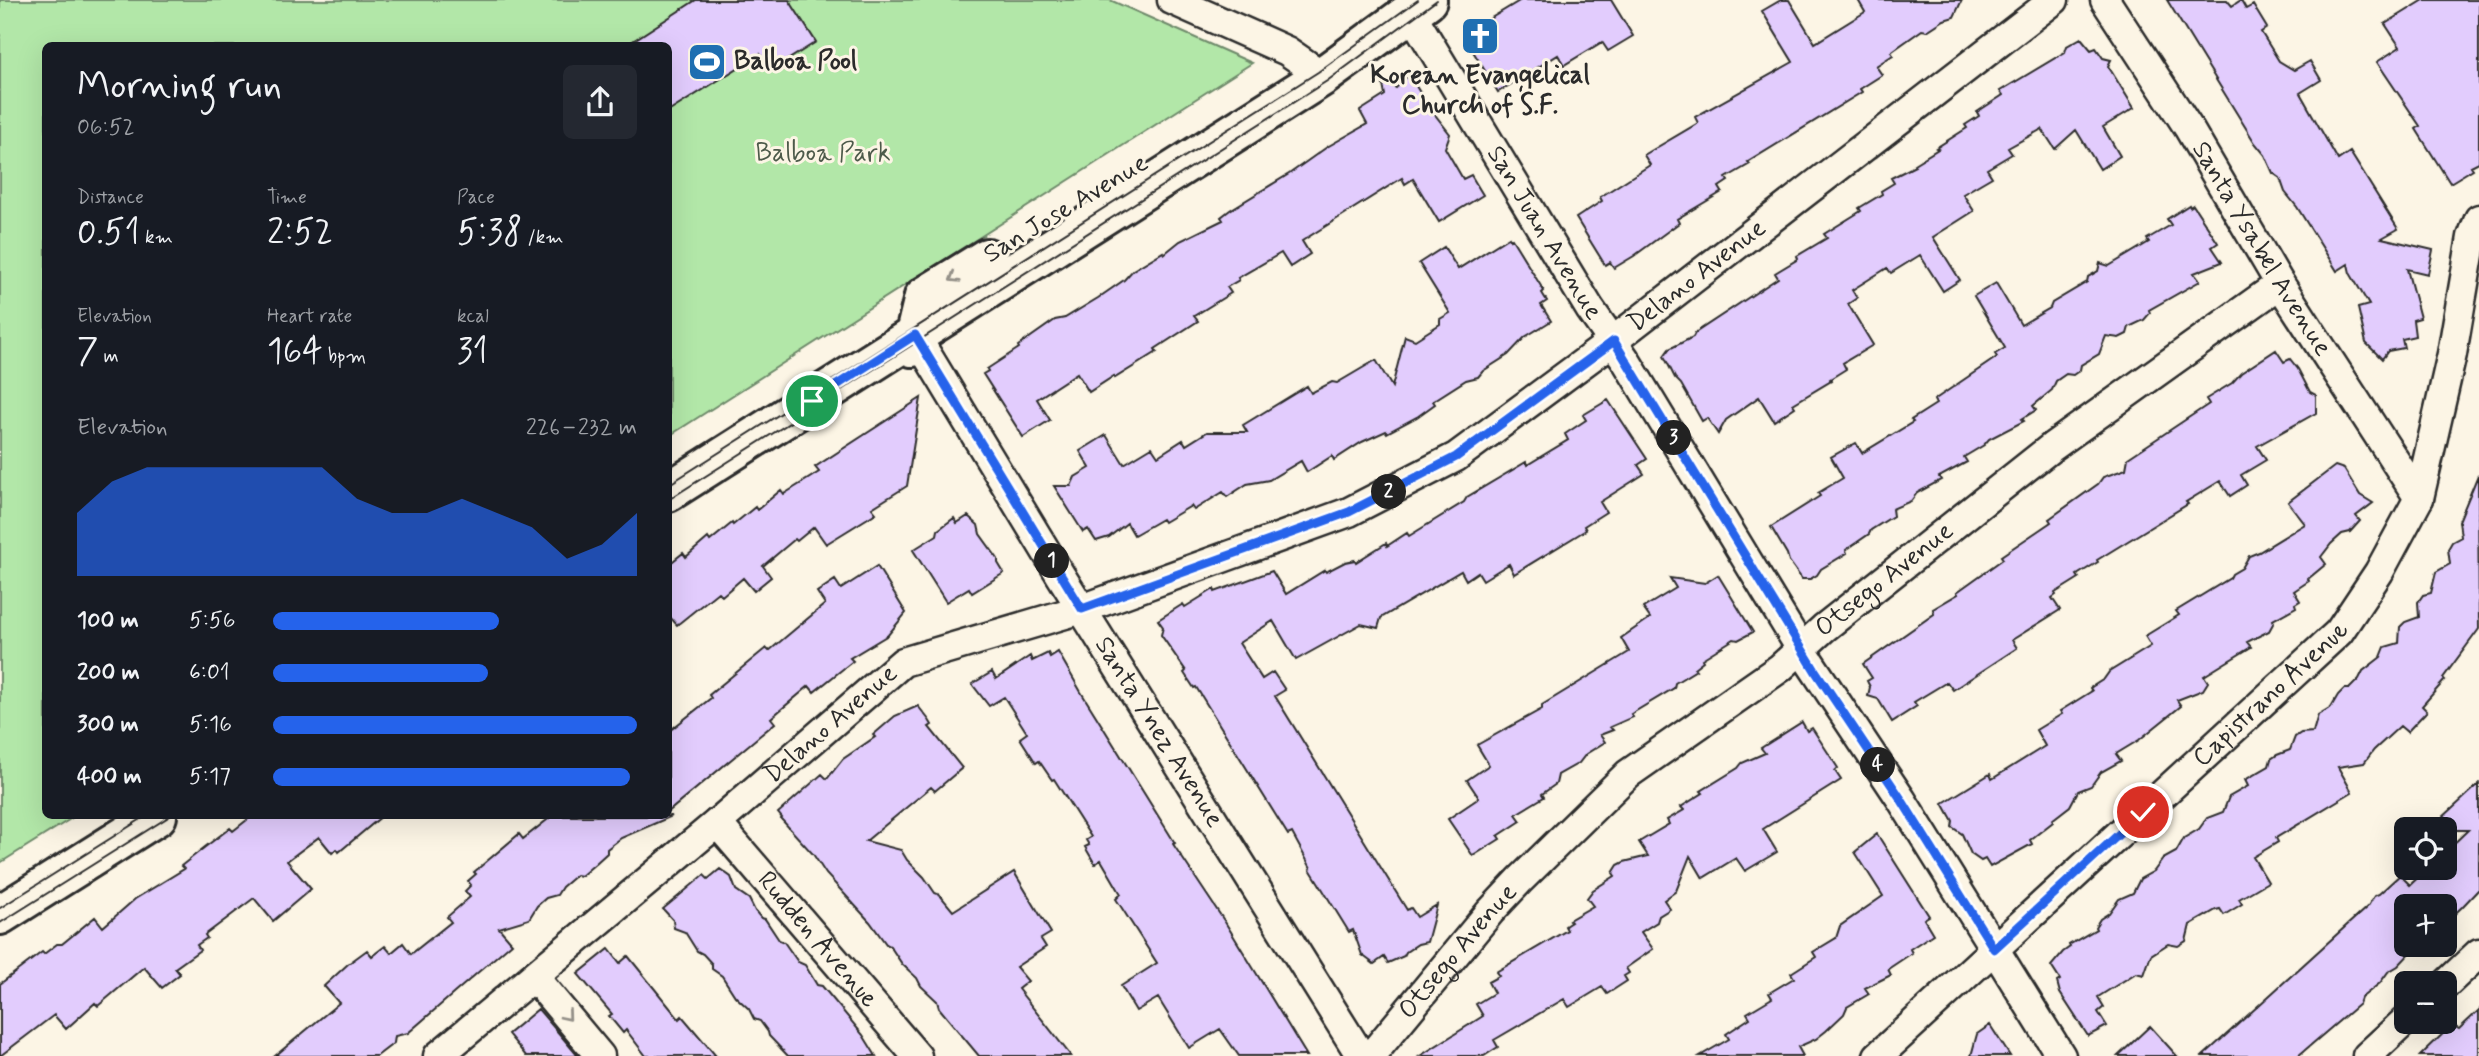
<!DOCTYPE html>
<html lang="en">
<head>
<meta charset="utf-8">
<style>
	body { margin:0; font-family:Mynerve,sans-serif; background:#242831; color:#f1f3f6; height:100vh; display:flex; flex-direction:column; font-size:26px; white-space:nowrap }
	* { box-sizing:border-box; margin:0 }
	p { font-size:23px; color:#9ea1a6 }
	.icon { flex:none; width:38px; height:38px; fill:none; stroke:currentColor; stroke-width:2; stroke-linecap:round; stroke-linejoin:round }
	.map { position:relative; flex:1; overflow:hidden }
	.side { position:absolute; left:42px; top:42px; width:630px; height:777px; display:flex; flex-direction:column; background:#171b24; border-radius:10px; box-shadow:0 7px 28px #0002 }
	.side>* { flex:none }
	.buttons { position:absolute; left:2394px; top:817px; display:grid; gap:14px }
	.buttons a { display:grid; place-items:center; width:63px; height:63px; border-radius:10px; background:#171b24; box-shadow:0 7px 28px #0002; font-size:35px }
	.pin { position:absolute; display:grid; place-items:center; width:60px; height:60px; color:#fff; margin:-30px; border:4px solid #fff; border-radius:50%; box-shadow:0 2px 7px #0007 }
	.km { position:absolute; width:35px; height:35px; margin:-18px; border-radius:50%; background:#222; color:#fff; font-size:19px; line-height:35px; text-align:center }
	.round { display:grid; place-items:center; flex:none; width:74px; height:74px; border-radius:10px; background:#242831 }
	.head { display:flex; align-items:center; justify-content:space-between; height:119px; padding:0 35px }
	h1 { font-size:38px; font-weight:600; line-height:52px }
	.metrics { display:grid; grid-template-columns:repeat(3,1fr); gap:10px; height:119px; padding:7px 35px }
	.metrics div { display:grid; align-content:center }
	.metrics b { font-size:35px; font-weight:600 }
	.metrics small { font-size:19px; font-weight:400 }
	.metrics p { font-size:19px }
	.chart { height:196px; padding:14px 35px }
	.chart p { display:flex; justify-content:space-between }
	.chart svg { width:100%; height:126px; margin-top:7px; fill:#2563eb; opacity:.7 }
	ul { padding:0 35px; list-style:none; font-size:23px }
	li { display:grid; grid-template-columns:112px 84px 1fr; align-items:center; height:52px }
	li i { height:18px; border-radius:9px; background:#2563eb }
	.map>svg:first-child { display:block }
</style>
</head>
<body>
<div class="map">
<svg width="2479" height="1056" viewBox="0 0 2479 1056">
	<rect width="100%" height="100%" fill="#fcf5e5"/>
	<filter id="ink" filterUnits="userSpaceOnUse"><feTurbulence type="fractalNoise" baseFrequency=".0143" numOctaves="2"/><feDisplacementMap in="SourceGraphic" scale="14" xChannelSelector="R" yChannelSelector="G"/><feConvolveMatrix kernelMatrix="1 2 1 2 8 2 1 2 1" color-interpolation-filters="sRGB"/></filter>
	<g filter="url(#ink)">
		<path fill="#b2e7a8" stroke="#6e896a" stroke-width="2" d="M0 0H1110L1252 63 669 436 668 46H46V816H75L0 863Z"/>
		<path fill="#e2ccfd" stroke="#2b2b2b" stroke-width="2" d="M696 0H789L816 42 770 71 760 54 668 112V46H625Z
			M1521 0H1611L1633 36 1608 51 1602 42 1564 65 1558 55 1498 92 1463 35Z
			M1781 0H1789L1815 43 1865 12 1858 0H1962L1954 17 1944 20 1927 31 1922 30 1891 52 1893 55 1876 66 1882 75 1860 89 1862 92 1748 162 1750 164 1726 178 1728 181 1719 187 1722 192 1677 219 1679 223 1634 256 1614 268 1610 262 1605 265 1576 218 1602 201 1600 197 1650 165 1644 155 1698 123 1695 117 1793 62 1762 11Z
			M2167 0H2227L2232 6 2241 0 2246 9 2253 5 2267 28 2261 32 2279 61 2294 70 2310 61 2321 80 2300 93 2338 160 2350 152 2398 229 2382 238 2433 250 2428 274 2407 269 2420 318 2413 320 2415 336 2402 339 2404 348 2388 351 2382 359 2366 343 2358 308 2369 305 2350 273 2348 264 2337 271 2297 207 2285 192 2280 178 2273 173 2265 155 2255 143Z
			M2424 0H2479V162L2471 166 2473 169 2450 183 2416 129 2420 126 2377 62 2400 47 2385 24Z
			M2081 38 2091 50 2096 48 2103 58 2111 60 2108 66 2134 108 2103 127 2120 156 2100 169 2076 130 2055 149 2042 129 2008 148 2012 154 1987 169 1992 177 1963 194 1974 211 1933 237 1960 280 1943 291 1920 255 1891 273 1887 268 1852 290 1857 298 1848 304 1873 345 1843 363 1846 369 1830 379 1831 381 1793 404 1795 407 1774 421 1759 397 1726 420 1718 434 1707 418 1702 421 1681 384 1675 378 1664 356 1669 349 1693 337 1695 333 1778 278 1775 273 1798 259 1797 256 1827 238 1824 234 1861 211 1859 208 1882 194 1881 191 1894 183 1891 178 1915 166 1914 164 1938 149 1936 148 1967 128 1965 125 1979 116 1977 112 2003 95 2000 91 2065 52 2067 46Z
			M1409 75 1429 107 1450 134 1445 148 1463 179 1471 175 1483 195 1439 222 1413 179 1405 184 1402 178 1302 241 1310 254 1290 267 1281 253 1238 278 1239 280 1227 287 1231 293 1194 316 1198 321 1155 349 1157 352 1115 378 1114 376 1089 392 1077 373 1037 399 1050 420 1023 437 983 374 988 371 987 369 1019 348 1018 346 1055 320 1065 318 1098 298 1124 280 1133 270 1163 252 1164 254 1180 241 1223 220 1221 217 1230 210 1289 174 1327 147 1367 124 1360 111 1385 95 1382 80 1396 88Z
			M2189 205 2190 207 2193 205 2218 243 2212 247 2222 262 2194 273 2200 281 2149 310 2150 313 2144 320 2129 327 2127 334 2119 338 2106 336 2099 354 2081 365 2080 370 2073 375 2066 374 2056 381 2052 390 2033 406 2036 410 2022 419 2024 421 1989 439 1984 445 1964 457 1967 462 1939 477 1941 480 1917 493 1911 501 1892 509 1893 516 1871 530 1869 534 1846 550 1847 553 1821 569 1817 575 1810 579H1802L1789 561 1787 554 1771 527 1820 496 1818 493 1843 478 1831 457 1856 443 1862 453 1913 422 1911 420 1936 404 1934 400 1997 357 1995 354 2005 348 1974 296 1996 283 2021 325 2050 308 2052 303 2087 282 2088 277 2098 271 2100 263 2109 266 2149 242 2147 239 2171 225 2167 219Z
			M1509 237 1510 240 1512 239 1544 291 1542 293 1547 301 1541 305 1551 321 1525 337 1508 355 1483 371 1478 377 1466 380 1433 401 1435 404 1417 417 1387 433 1386 431 1362 442 1334 460 1332 456 1307 472 1301 461 1269 480 1247 484 1227 497 1223 492 1194 510 1191 506 1164 522 1162 519 1134 535 1127 523 1109 537 1096 541 1088 529 1083 532 1054 486H1071L1075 477 1090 468 1080 451 1106 435 1124 464 1152 447 1158 456 1183 440 1186 445 1207 432H1247L1243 425 1307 386 1311 393 1332 382 1337 383 1376 360 1392 387 1405 336 1415 340 1440 324V319L1450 313 1419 263 1444 247 1458 269Z
			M2276 350 2284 362 2290 359 2298 369 2310 392 2316 395V413L2257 446 2266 460 2241 475 2247 485 2230 496 2220 481 2186 502 2188 504 2097 560 2098 562 2077 575 2079 578 2055 593 2056 595 2052 598 2060 610 2012 640 2017 648 1953 690 1947 682 1914 702 1917 706 1892 722 1878 699 1868 696 1870 687 1867 681 1872 678 1863 664 1934 614 1933 609 1958 594 1957 592 2003 559 2001 556 2051 522 2049 519 2098 484 2103 477 2126 469 2128 458 2209 404 2206 399 2232 383 2241 373Z
			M921 398 907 486 872 508 876 513 826 544 814 527 797 541 795 539 763 566 771 577 754 591 743 578 722 596 718 592 677 625 668 615V565L683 553 686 557 708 538 710 541 732 523 733 525 755 507 757 510 781 490 784 494 819 472 815 467Z
			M1608 400 1647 459 1638 465 1644 474 1600 502 1606 512 1584 526 1586 530 1514 574 1509 564 1483 580 1478 572 1466 580 1461 571 1381 618 1378 628 1361 624 1296 660 1273 621 1239 643 1262 679 1273 672 1285 690 1275 696 1407 910 1411 908 1417 917 1437 905 1427 942 1418 944 1406 952 1404 956 1388 963 1384 957 1374 964 1362 955 1353 930 1349 932 1310 869 1311 868 1292 833 1288 835 1196 687 1194 688 1184 673 1186 671 1161 635 1163 627 1158 620 1183 604 1185 607 1214 589 1215 592 1272 571 1286 594 1325 570 1326 572 1345 562 1355 560 1356 562 1386 543 1387 546 1407 533 1409 536 1464 502 1467 497 1526 462 1527 465 1568 440 1565 434 1586 420 1583 415Z
			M2335 466 2344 469 2360 495 2373 503 2356 516 2360 521 2350 532 2342 534 2331 544 2321 557 2326 564 2308 579 2309 581 2294 591 2300 601 2295 604 2296 607 2273 620 2274 622 2269 631 2247 642 2251 647 2204 676 2208 682 2203 690 2177 700 2181 706 2139 740 2116 754 2121 761 2101 772 2091 786 2078 791 2070 806 2052 820 2053 822 2030 840 2032 844 1990 867 1985 859 1981 861 1971 854 1962 834 1952 827 1953 821 1943 803 1990 774 1992 779 2045 746 2036 730 2062 714 2060 711 2092 691 2090 688 2104 679 2109 672 2151 646 2145 636 2179 615 2176 611 2230 578 2232 574 2242 568 2249 556 2259 552 2305 524 2288 502Z
			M2478 475 2479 629 2443 678 2445 680 2422 706 2427 711 2407 732 2400 726 2374 750 2364 763 2338 767 2352 792 2276 838 2278 842 2253 857 2268 882 2239 899 2242 904 2224 915 2220 909 2216 910 2190 925 2186 941 2178 946 2168 944 2151 955 2144 975 2136 973 2098 997 2104 1007 2098 1012 2107 1026 2088 1036 2060 993 2057 982 2060 980 2051 966 2063 952 2070 947 2069 945 2096 929 2095 927 2100 919 2109 913 2119 899 2133 893 2140 879 2154 871 2163 859 2176 852 2184 838 2199 829 2207 818 2223 812 2229 797 2248 786 2245 780 2269 766 2271 759 2277 755 2290 750 2295 737 2301 733 2313 732 2318 715 2331 707 2338 695 2344 689H2349L2359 679 2363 671 2381 657 2385 647 2399 643 2400 627 2405 622 2419 617 2418 602 2423 595 2431 593 2436 572 2450 564 2448 549 2452 542 2461 537 2459 521Z
			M968 516 978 525 980 534 998 559V563L1004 573 972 593 969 588 946 602 913 550 937 535 938 530 954 518 957 523Z
			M877 566 906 613 888 635 850 658 853 661 814 692 809 686 771 718 775 723 668 812V732L711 698 709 695 766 648 769 651 825 604 817 592 835 580 841 589Z
			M1718 575 1753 632 1738 640 1734 639 1702 659 1703 661 1694 668 1696 670 1675 683 1674 688 1631 714 1633 717 1610 727 1613 730 1600 735 1605 742 1586 754 1579 763 1558 775 1556 784 1542 794 1544 797 1516 814 1521 821 1498 836 1500 839 1473 856 1448 819 1479 798 1467 780 1489 765 1477 745 1542 709V705L1629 652 1621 638 1650 618 1643 608 1676 588 1670 578 1705 583Z
			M1058 652 1081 692 1175 843 1173 844 1225 922 1307 1056H1239L1220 1029 1189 1048 1158 998 1136 1011 1121 986 1157 963 1116 899 1121 894 1101 860 1095 864 1085 847 1089 845 1086 840 1091 837 1054 779 1052 780 1039 761 1036 763 1020 738 1027 733 1004 697 989 706 972 684 992 672 996 679 1030 656 1032 661 1048 653 1050 657Z
			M918 706 929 720 932 725 929 727 962 768 935 791 931 787 866 841 901 850 907 860 924 877 935 893 940 895 953 911 1014 872 1051 933 1041 939 1046 947 1016 967 1028 981 1018 989 1071 1056H979L939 1008 937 1001 921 986 917 978 902 964 890 946 886 944 870 922 826 874 813 854 781 819 782 818 778 813 822 774 827 779 843 759 875 737 873 735 895 716Z
			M1802 722 1807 731 1812 728 1838 768 1835 771 1841 780 1763 829 1777 852 1745 871 1736 858 1703 878 1690 856 1676 891 1664 900 1670 909 1659 916 1657 922 1641 932 1653 949 1626 968 1629 973 1624 976 1627 981 1607 994 1602 987 1569 1007 1564 999 1494 1040 1498 1047 1484 1056H1420L1483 1016 1476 1004 1494 993 1488 982 1499 976 1496 972 1567 930 1565 926 1571 922 1569 920 1593 906 1587 898 1593 890 1615 876 1613 873 1618 865 1624 862 1648 856 1639 842 1669 824 1667 820 1684 810 1681 807 1703 793 1701 791 1738 768 1742 763 1765 753 1761 748Z
			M2479 784V889L2462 907 2445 923V906H2406V945H2422L2415 948 2398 966 2388 972 2380 983 2361 998 2359 1004 2298 1056H2203L2368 906 2374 896 2379 894 2400 875 2410 885 2428 868H2445V852L2468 830H2429Z
			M252 816H382L339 852 337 849 332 853 319 837 287 861 311 889 273 921 254 898 205 935 207 938 197 945 200 950 175 968 180 974 162 988 144 967 98 1006 95 1003 66 1029 54 1015 0 1056V984L42 952 44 954 57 944H62L95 917 103 927 135 899 184 869 181 866 205 847 230 828 233 831Z
			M552 816H672L621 838 607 849V853L595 864 581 876 576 875 562 887 557 895 546 898 537 906 529 919 499 928 512 943 408 1033 395 1036 394 1043 377 1056H275L339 1003 324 986 348 964 367 950 372 956 385 946 391 953 403 943 411 954 451 922 447 917 470 897 465 891 471 885 468 881 476 874 474 872 519 834 523 839Z
			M1877 834 1929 916 1924 919 1933 934 1910 949 1912 953 1888 969 1891 975 1865 988 1869 994 1847 1007 1844 1014 1826 1031 1816 1039 1798 1047 1803 1056H1700L1729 1039 1726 1034 1750 1018 1747 1013 1772 998 1769 993 1794 978 1791 973 1816 957 1813 952 1836 938 1840 926 1883 896 1855 852Z
			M720 869 731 877 736 890 749 899 755 911 761 918 765 919 779 940 784 942 798 962 805 965 817 985 822 986 863 1035 876 1056H788L769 1036 768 1032 760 1021 754 1019 749 1009 735 996 722 976 712 969V964L703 954 697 951 685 932 674 928 673 920 663 909 704 875 708 879Z
			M609 949 620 963 628 956 679 1019 682 1016 716 1056H646L626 1030 623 1033 609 1016 612 1014 578 974Z
			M538 1009 562 1037 578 1056H526L508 1034Z
			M2479 1010V1056H2420L2452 1025 2459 1029Z
			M1990 1025 2010 1056H1971L1977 1034Z
			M2150 1026 2177 1056H2118Z"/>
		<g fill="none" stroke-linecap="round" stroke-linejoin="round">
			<defs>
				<g id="street">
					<path d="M1172 0 1287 51 1323 76"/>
					<path id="s1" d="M2105 0 2188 127 2280 284 2419 498"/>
					<path id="s2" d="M1411 13 1590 309 1625 359 1801 649 1901 799 2061 1056"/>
					<path id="s3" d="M915 335 1061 576 1361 1056"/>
					<path id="s4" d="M717 823 917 1056"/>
					<path d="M534 977 600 1056"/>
					<path d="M2445 985 2479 953"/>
					<path id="s5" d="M438 1056 717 823 903 662 1082 609 1349 512 1456 457 1609 344 2054 0"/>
					<path id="s6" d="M1371 1056 1490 912 1520 880 1628 774 1780 668 1824 628 2052 447 2280 284"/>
					<path id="s7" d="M1878 1056 2339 632 2379 572 2419 498 2452 354 2472 237 2479 219"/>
					<path d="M2367 1056 2406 1020"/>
				</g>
				<path id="secondary" d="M912 347 924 297 987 258
					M668 492 1323 76 1427 0
					M0 915 157 816"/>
			</defs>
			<use href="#street" stroke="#2b2b2b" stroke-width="33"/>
			<use href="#secondary" stroke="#2b2b2b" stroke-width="44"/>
			<use href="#street" stroke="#fcf5e5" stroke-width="28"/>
			<use href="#secondary" stroke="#fcf5e5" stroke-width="38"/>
			<path stroke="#2b2b2b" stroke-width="2" d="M668 485 1318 72 1418 0
				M668 500 1327 81 1437 0
				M0 908 146 816
				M0 923 170 816"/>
		</g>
		<defs><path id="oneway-chevron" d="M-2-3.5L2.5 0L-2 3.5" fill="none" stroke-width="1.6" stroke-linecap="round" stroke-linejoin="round" transform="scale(1.75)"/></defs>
		<g stroke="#949088">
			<use href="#oneway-chevron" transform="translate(954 278) rotate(148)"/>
			<use href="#oneway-chevron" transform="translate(567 1016) rotate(50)"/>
		</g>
	</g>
	<g fill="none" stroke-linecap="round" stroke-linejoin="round" filter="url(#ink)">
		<defs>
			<path id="route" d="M812 401 915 335 1082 609 1349 512 1456 457 1614 341 1816 672 1901 799 1994 949 2143 812"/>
		</defs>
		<use href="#route" stroke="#fff" stroke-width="14"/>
		<use href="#route" stroke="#2563eb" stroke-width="9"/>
	</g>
	<defs>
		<symbol id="church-square" viewBox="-11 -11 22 22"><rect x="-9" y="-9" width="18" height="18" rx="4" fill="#1f6fb2" stroke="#fcf5e5"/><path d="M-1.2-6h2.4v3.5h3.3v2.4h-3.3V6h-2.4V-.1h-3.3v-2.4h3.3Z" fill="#fff"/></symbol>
		<symbol id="stadium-square" viewBox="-11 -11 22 22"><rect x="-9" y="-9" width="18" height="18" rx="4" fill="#1f6fb2" stroke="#fcf5e5"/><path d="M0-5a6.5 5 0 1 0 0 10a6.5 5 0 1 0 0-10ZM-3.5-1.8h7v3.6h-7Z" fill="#fff"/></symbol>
	</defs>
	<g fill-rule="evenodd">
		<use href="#church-square" x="1458" y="14" width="44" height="44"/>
		<use href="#stadium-square" x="685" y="40" width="44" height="44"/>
	</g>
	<g text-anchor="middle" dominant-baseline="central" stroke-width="6" stroke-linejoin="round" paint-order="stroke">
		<g font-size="26" font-weight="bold" fill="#2b2b2b" stroke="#fcf5e5" text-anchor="start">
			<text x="734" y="62">Balboa Pool</text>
			<text x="1480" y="76" text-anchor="middle">Korean Evangelical<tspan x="1480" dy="30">Church of S.F.</tspan></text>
		</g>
		<g font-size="26" fill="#4d5a4a" stroke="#fcf5e5">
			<text x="823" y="154">Balboa Park</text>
		</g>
		<g font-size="26" fill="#2b2b2b" stroke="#fcf5e5">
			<text transform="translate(1066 209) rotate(-31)">San Jose Avenue</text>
			<text stroke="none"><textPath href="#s2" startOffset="257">San Juan Avenue</textPath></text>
			<text stroke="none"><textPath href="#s1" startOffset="294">Santa Ysabel Avenue</textPath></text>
			<text stroke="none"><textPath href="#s5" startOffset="1502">Delano Avenue</textPath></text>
			<text stroke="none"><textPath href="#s6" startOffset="704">Otsego Avenue</textPath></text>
			<text stroke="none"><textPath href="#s7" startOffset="534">Capistrano Avenue</textPath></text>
			<text stroke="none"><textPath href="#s5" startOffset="514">Delano Avenue</textPath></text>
			<text stroke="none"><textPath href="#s3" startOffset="466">Santa Ynez Avenue</textPath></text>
			<text stroke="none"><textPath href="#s4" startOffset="154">Rudden Avenue</textPath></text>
			<text stroke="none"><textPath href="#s6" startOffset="136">Otsego Avenue</textPath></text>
		</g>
	</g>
</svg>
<div class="buttons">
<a><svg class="icon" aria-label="locate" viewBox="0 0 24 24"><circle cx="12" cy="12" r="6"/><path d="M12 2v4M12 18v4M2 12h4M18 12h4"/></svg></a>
<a>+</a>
<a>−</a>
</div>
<div class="pin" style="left:812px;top:401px;background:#1e9e55"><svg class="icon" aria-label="arrive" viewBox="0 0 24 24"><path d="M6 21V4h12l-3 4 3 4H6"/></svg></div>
<div class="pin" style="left:2143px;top:812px;background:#d93025"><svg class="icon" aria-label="check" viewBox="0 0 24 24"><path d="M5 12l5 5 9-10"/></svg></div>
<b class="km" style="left:1052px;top:561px">1</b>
<b class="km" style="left:1389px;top:492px">2</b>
<b class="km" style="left:1674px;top:438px">3</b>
<b class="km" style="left:1878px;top:765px">4</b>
<section class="side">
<div class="head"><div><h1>Morning run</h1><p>06:52</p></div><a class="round"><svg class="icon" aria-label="share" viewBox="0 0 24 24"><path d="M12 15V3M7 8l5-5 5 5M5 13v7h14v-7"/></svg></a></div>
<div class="metrics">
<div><p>Distance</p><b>0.51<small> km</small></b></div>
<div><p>Time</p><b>2:52</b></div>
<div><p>Pace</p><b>5:38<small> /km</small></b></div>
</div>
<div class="metrics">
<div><p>Elevation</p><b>7<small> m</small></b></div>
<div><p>Heart rate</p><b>164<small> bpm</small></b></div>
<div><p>kcal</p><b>31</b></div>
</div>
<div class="chart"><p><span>Elevation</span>226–232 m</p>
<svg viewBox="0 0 160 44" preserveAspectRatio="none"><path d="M0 44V22L10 11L20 6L30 6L40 6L50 6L60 6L70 6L80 17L90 22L100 22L110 17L120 22L130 27L140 38L150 33L160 22V44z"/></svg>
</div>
<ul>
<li><b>100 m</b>5:56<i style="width:62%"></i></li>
<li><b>200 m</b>6:01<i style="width:59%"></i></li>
<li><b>300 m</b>5:16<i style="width:100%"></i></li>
<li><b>400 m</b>5:17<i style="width:98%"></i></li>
</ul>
</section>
</div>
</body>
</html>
